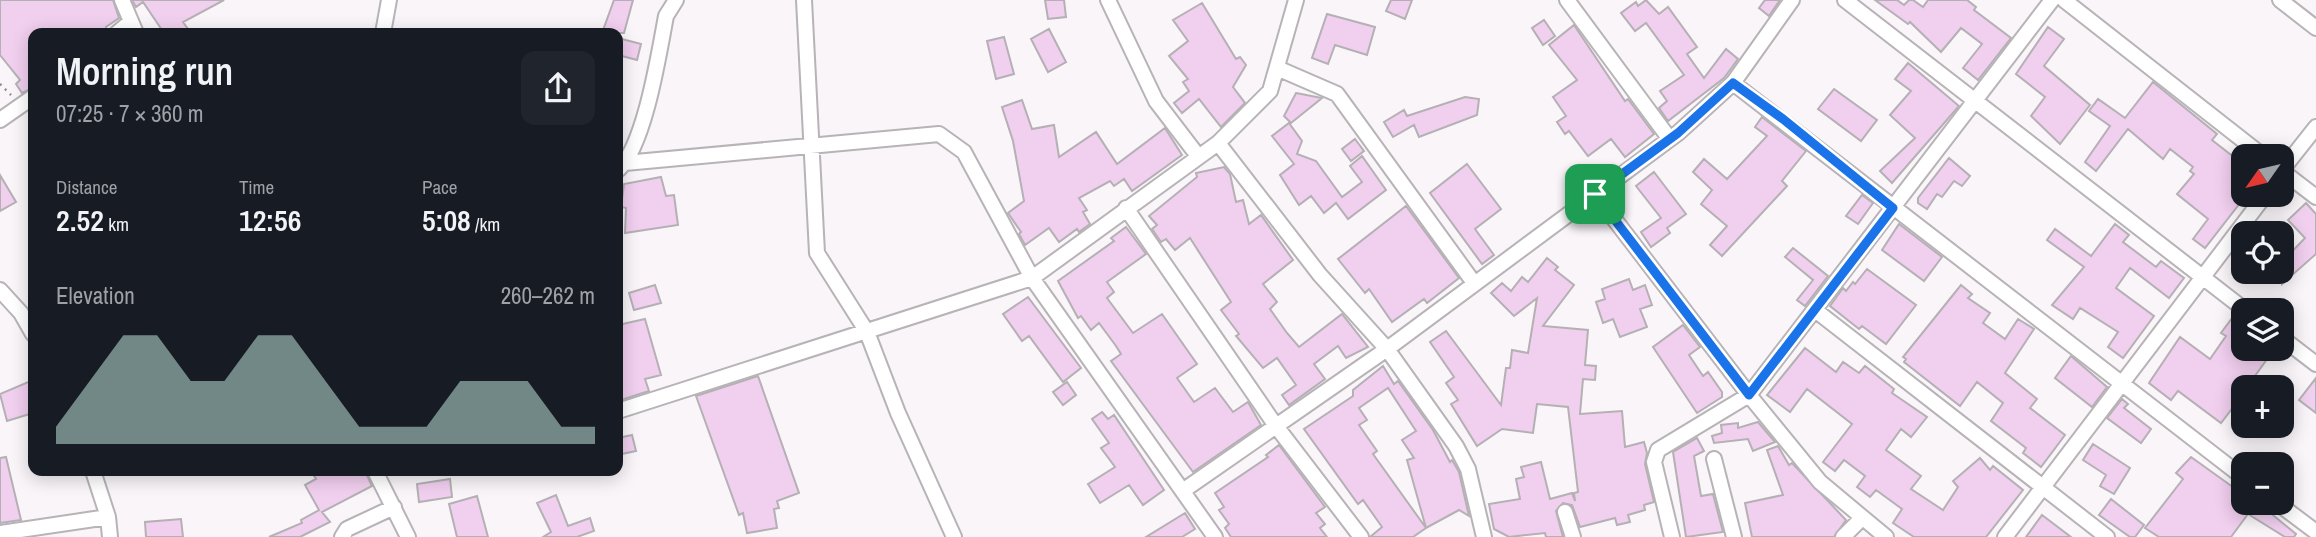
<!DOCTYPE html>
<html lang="en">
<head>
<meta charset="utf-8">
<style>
	body { margin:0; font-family:"Archivo Narrow",sans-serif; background:#20242c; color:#f1f3f6; height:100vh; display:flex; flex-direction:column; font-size:26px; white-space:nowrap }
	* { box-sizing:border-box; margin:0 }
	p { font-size:23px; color:#9ea1a6 }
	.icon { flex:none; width:38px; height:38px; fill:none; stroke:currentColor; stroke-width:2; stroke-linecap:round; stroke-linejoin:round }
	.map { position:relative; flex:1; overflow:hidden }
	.side { position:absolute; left:28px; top:28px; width:595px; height:448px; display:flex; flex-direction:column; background:#171b24; border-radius:14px; box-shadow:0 4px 18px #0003 }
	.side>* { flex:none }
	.needle { width:46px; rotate:236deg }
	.tools { position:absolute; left:2231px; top:144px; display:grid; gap:14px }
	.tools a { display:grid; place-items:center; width:63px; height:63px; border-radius:14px; background:#171b24; box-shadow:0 4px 18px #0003; font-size:35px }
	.pin { position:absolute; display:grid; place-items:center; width:60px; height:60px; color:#fff; margin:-30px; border-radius:14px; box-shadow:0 4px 10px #0006 }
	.round { display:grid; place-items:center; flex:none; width:74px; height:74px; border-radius:14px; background:#20242c }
	.summary { display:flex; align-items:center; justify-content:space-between; height:119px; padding:0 28px }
	h1 { font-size:38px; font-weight:600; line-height:52px }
	.metrics { display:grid; grid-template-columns:repeat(3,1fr); gap:10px; height:119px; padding:7px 28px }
	.metrics div { display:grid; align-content:center }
	.metrics b { font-size:30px; font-weight:600 }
	.metrics small { font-size:19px; font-weight:400 }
	.metrics p { font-size:19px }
	.chart { height:196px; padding:14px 28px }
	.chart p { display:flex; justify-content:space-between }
	.chart svg { width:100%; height:126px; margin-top:7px; fill:#98b7b2; opacity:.7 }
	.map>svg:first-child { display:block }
</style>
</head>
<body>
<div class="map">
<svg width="2316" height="537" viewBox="0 0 2316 537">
	<rect width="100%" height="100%" fill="#f9f5f9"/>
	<path fill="#f1cfef" stroke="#b4b0b4" stroke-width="2" d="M0 0H113L119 18 106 27 108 33H33V88L22 93 16 84 20 80 0 55Z
		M132 0H224L183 22 191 33H164L143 2 136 7Z
		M614 0H633L624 33H602Z
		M1045 0H1064L1066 17 1048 19Z
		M1391 0H1412L1405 19 1386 11Z
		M1646 0 1659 14 1668 7 1697 47 1687 54 1704 78 1726 49 1738 59 1724 78 1668 121 1659 108 1667 101 1660 91 1684 75 1646 23 1635 31 1621 13 1636 2 1638 6Z
		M1765 0H1780L1769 16 1759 8Z
		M1875 0H1897L1904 5 1909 0H1913L1923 7 1928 0H1967L1976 7 1974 10 2011 38 1978 80 1963 68 1982 44 1961 28 1941 52 1910 22 1908 24Z
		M1202 3 1236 59 1240 57 1246 65 1233 87 1245 103 1221 127 1199 99 1182 113 1174 103 1189 91 1183 82 1188 79 1169 56 1188 41 1173 20Z
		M1327 14 1375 27 1367 55 1335 45 1328 64 1312 58Z
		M1544 20 1555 36 1543 45 1532 28Z
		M1574 25 1625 101 1628 99 1654 134 1625 157 1611 139 1588 156 1569 131 1565 134 1557 122 1566 116 1553 97 1577 80 1549 45Z
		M2048 27 2064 39 2044 66 2090 105 2060 144 2031 116 2045 97 2016 74Z
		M1049 29 1066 62 1048 72 1031 39Z
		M1004 37 1014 74 996 79 987 41Z
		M618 38 641 44 637 60 618 55Z
		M1908 63 1959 106 1892 183 1880 171 1915 138 1890 115 1911 91 1895 79Z
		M2153 82 2217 134 2212 140 2244 165V198L2205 248 2193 239 2208 219 2177 194 2194 174 2190 171 2193 167 2170 149 2163 159 2128 129 2096 171 2085 162 2110 126 2089 111 2098 99 2125 118Z
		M1834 89 1877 120 1861 141 1818 109Z
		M1296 93 1322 98 1291 123 1284 116Z
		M1465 97 1479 99 1477 115 1419 137 1414 125 1393 137 1384 122 1404 110 1407 116Z
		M1022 100 1032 129 1054 125 1059 157 1096 132 1117 164 1165 128 1182 155 1132 191 1124 179 1114 186 1110 181 1079 198 1087 210 1083 212 1090 224 1079 232 1077 229 1059 242 1049 228 1025 245 1019 234 1021 232 1008 213 1024 201 1013 141 1002 107Z
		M1762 117 1806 151 1782 181 1787 186 1722 256 1710 245 1727 226 1701 204 1712 190 1693 172 1704 159 1727 179 1767 136 1755 127Z
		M1289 123 1302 141 1297 154 1316 161 1342 197 1362 182 1350 166 1362 156 1386 190 1348 219 1336 203 1324 213 1311 196 1299 205 1280 175 1294 164 1272 136Z
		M1355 139 1364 151 1351 161 1342 149Z
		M1949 158 1970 176 1962 186 1954 181 1942 197 1937 194 1927 209 1918 203V198Z
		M1467 164 1501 209 1475 229 1494 255 1482 264 1430 193Z
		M1224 167 1230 174 1236 202 1243 200 1249 224 1261 215 1293 260 1263 284 1277 302 1270 309 1287 333 1299 347 1342 314 1368 347 1346 358 1338 346 1314 364 1325 379 1289 405 1282 395 1296 385 1277 358 1263 368 1236 336 1239 334 1221 310 1231 302 1190 238 1175 250 1166 239 1161 242 1152 229 1157 225 1149 216 1197 177 1196 173Z
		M1654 172 1686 214 1667 228 1670 233 1651 247 1641 232 1661 218 1636 186Z
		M0 175 16 202 0 211Z
		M661 177 666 196 674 195 678 225 625 233 626 208 621 207 624 184Z
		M1862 195 1873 203 1858 224 1846 216Z
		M2306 203 2316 214V254L2282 284V262L2305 238 2288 220Z
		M1406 206 1459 278 1427 303 1424 299 1392 322 1369 289 1365 293 1338 259Z
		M1899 224 1942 257 1924 281 1882 250Z
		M2115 224 2129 235 2123 242 2156 267 2161 261 2184 278 2169 298 2130 268 2116 288 2154 316 2123 358 2108 347 2118 332 2080 308 2073 319 2052 305 2084 267 2047 240 2055 229 2091 256Z
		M1126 227 1146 254 1107 282 1114 292 1107 298 1133 333 1162 314 1197 364 1177 378 1194 402 1215 388 1233 412 1248 402 1261 425 1193 472 1111 361 1121 354 1116 346 1099 323 1091 330 1081 316 1078 318 1058 281 1114 241 1111 238Z
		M1793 248 1828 276 1805 306 1797 300 1813 280 1785 257Z
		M1547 258 1558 267 1555 270 1574 285 1543 326 1588 330 1585 365 1596 366 1595 380 1583 379 1580 414 1622 411 1625 447 1644 442 1647 453 1645 464 1654 502 1644 505 1645 510 1628 515 1630 522 1617 525 1615 518 1580 527 1572 505 1563 503 1556 511 1563 537H1546L1545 533 1509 537 1494 529 1489 504 1520 499 1516 479 1524 477 1521 467 1541 462 1550 499 1572 493 1575 501 1574 493 1578 492 1568 407 1537 404 1533 433 1502 429 1477 446 1451 404 1458 400 1446 383 1454 377 1430 342 1446 331 1501 405 1506 368H1510L1512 350 1528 353 1537 298 1514 316 1491 293 1502 283 1511 291 1522 277 1528 282Z
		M1867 269 1916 305 1886 344 1862 326 1859 329 1830 306 1843 288 1846 291 1853 282 1855 284Z
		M1629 279 1633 290 1645 285 1652 305 1640 309 1647 327 1620 337 1613 319 1603 323 1596 302 1605 299 1602 289Z
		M655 285 661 303 634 310 629 293Z
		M1961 285 1972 294 1968 298 1990 313 1983 323 2005 339 2018 319 2034 329 2005 373 2037 399 2030 408 2065 435 2041 467 2023 453 2026 448 1991 421 2003 403 1977 382 1960 406 1904 362 1906 359 1903 357Z
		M1028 297 1081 368 1063 382 1029 336 1022 341 1003 314Z
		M2235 314 2244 319V348H2275L2247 387H2244V393L2221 423 2178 391 2171 400 2149 383 2180 337 2210 359 2226 336 2221 333Z
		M645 319 661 375 645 379 649 391 618 401V325Z
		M1683 325 1700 347 1689 355 1703 376 1708 372 1722 392V397L1697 413 1653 347Z
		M1805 348 1836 372 1843 362 1859 373 1865 366 1894 389 1892 393 1927 417 1911 437 1901 429 1886 450 1921 476 1911 489 1943 510 1958 487 1953 481 1980 458 1990 470 1993 466 2023 490 1986 537H1914L1893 523 1902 509 1876 490 1870 497 1857 487 1865 476 1844 460 1835 471 1823 462 1852 424 1807 389 1790 412 1767 395Z
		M2071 356 2107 387 2092 407 2055 378Z
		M1383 366 1394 384 1398 381 1433 430 1450 462 1452 460 1459 472 1469 516 1459 510 1426 528 1407 460 1414 458 1402 440 1416 431 1388 388 1359 408 1367 420 1359 425 1377 451 1373 454 1426 528 1413 537H1370L1382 527 1363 500 1358 504 1304 429 1353 396V390Z
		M758 376 799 493 777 501 779 508 774 509 777 528 747 533 743 513 739 515 696 396Z
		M2316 378V413L2299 400Z
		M33 380V413L7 421 0 394Z
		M1067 382 1076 395 1063 405 1053 392Z
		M2122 399 2128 404 2124 408 2151 429 2141 443 2107 418Z
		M1102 412 1108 419 1114 415 1164 490 1143 505 1129 485 1100 503 1088 484 1115 467 1101 448 1109 443 1092 419Z
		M1758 422 1775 442 1753 451 1748 439 1714 443 1712 436 1722 433 1721 425 1738 423V428Z
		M632 435 636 451 622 454 618 438Z
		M1697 438 1704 451 1694 456 1701 496 1713 494 1723 532 1686 537 1673 452Z
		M2093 444 2130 468 2114 494 2100 486 2106 475 2083 460Z
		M1279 445 1325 507 1316 513 1325 524 1320 528 1327 537H1231L1225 528 1229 524 1219 510 1224 507 1215 493 1268 457 1266 455Z
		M1778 446 1789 465 1792 463 1846 520 1834 537H1752L1745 503 1783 495 1767 450Z
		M6 457 21 520 0 523V458Z
		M2191 457 2244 495V502H2267L2268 511 2296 534 2294 537H2285L2248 514 2231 537H2159L2145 528 2183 479 2176 473Z
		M311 471H365L372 486 322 512 330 522 300 537H269L302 523 301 520 319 510 305 485 316 479Z
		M450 479 452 497 419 502 417 484Z
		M556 495 568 526 590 518 594 531 577 537H543L551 532 537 503Z
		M477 496 488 537H457L449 504Z
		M2111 499 2144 525 2135 537H2130L2099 515Z
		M1185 513 1195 529 1182 537H1146Z
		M2042 515 2071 537H2026Z
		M181 519 183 537H146L145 522Z"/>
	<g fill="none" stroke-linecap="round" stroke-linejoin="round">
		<defs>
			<path id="minor" d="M122 0 136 33
				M804 0 817 253 867 332 898 413 954 537
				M1108 0 1156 101 1198 156
				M1567 0 1669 138
				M1845 0 2245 310
				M2064 0 2263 156
				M2280 0 2316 28
				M117 33 130 22
				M383 33 389 0
				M1277 68 1337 94 1474 283
				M1733 83 2244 478
				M0 120 33 97
				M1218 143 1320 275 1387 349 1456 446 1468 469 1484 537
				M625 163 939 134 964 152 1032 278 1215 537
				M619 169C645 144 659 53 666 16L676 0
				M2282 170 2316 127
				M2282 171 2316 197
				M1595 194 1749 395 1820 482 1886 537
				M1126 208 1276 426 1361 537
				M0 290 21 313 33 334
				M1815 310 2107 537
				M2282 338 2316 364
				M618 411 1032 278 1218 143 1270 91 1296 0
				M1714 459 1734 537
				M93 471 108 517 110 537
				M375 471 408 537
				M1184 490 1387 349 1678 133 1733 83 1792 0
				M2276 502 2316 532
				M1565 512 1573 537
				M0 533 108 517
				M342 537 347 529 394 507
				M1672 537 1654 462 1658 450 1749 395 2052 0
				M1843 537 1862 518
				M2005 537 2266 194"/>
		</defs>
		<use href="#minor" stroke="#b7b3b7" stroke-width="18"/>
		<path stroke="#8f8d8f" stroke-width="2.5" stroke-dasharray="2 5" stroke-linecap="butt" d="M0 84 11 95"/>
		<use href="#minor" stroke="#fff" stroke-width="14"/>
	</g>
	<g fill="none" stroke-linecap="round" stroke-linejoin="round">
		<defs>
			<path id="route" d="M1733 83 1783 119 1893 208 1749 395 1595 194 1678 133Z"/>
		</defs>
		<use href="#route" stroke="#fff" stroke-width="14"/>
		<use href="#route" stroke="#1a73e8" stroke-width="9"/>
	</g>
</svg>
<div class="tools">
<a><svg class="needle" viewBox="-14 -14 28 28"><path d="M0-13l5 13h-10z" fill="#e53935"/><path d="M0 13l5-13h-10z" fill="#9ea1a6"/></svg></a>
<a><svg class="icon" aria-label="locate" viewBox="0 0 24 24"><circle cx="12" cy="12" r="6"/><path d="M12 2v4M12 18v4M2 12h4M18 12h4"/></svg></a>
<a><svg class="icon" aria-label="layers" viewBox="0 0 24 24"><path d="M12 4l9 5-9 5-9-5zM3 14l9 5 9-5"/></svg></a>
<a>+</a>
<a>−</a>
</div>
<div class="pin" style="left:1595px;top:194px;background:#1e9e55"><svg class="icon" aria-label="arrive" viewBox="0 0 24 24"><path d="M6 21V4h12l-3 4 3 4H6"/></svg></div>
<section class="side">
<div class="summary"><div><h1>Morning run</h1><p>07:25 · 7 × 360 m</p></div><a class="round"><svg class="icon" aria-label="share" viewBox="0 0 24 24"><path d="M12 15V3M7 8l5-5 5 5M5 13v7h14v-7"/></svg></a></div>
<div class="metrics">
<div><p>Distance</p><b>2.52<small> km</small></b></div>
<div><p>Time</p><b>12:56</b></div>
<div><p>Pace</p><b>5:08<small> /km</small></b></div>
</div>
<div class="chart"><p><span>Elevation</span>260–262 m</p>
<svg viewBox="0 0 160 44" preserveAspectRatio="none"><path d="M0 44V38L10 22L20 6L30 6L40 22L50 22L60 6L70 6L80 22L90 38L100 38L110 38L120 22L130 22L140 22L150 38L160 38V44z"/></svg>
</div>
</section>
</div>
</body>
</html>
